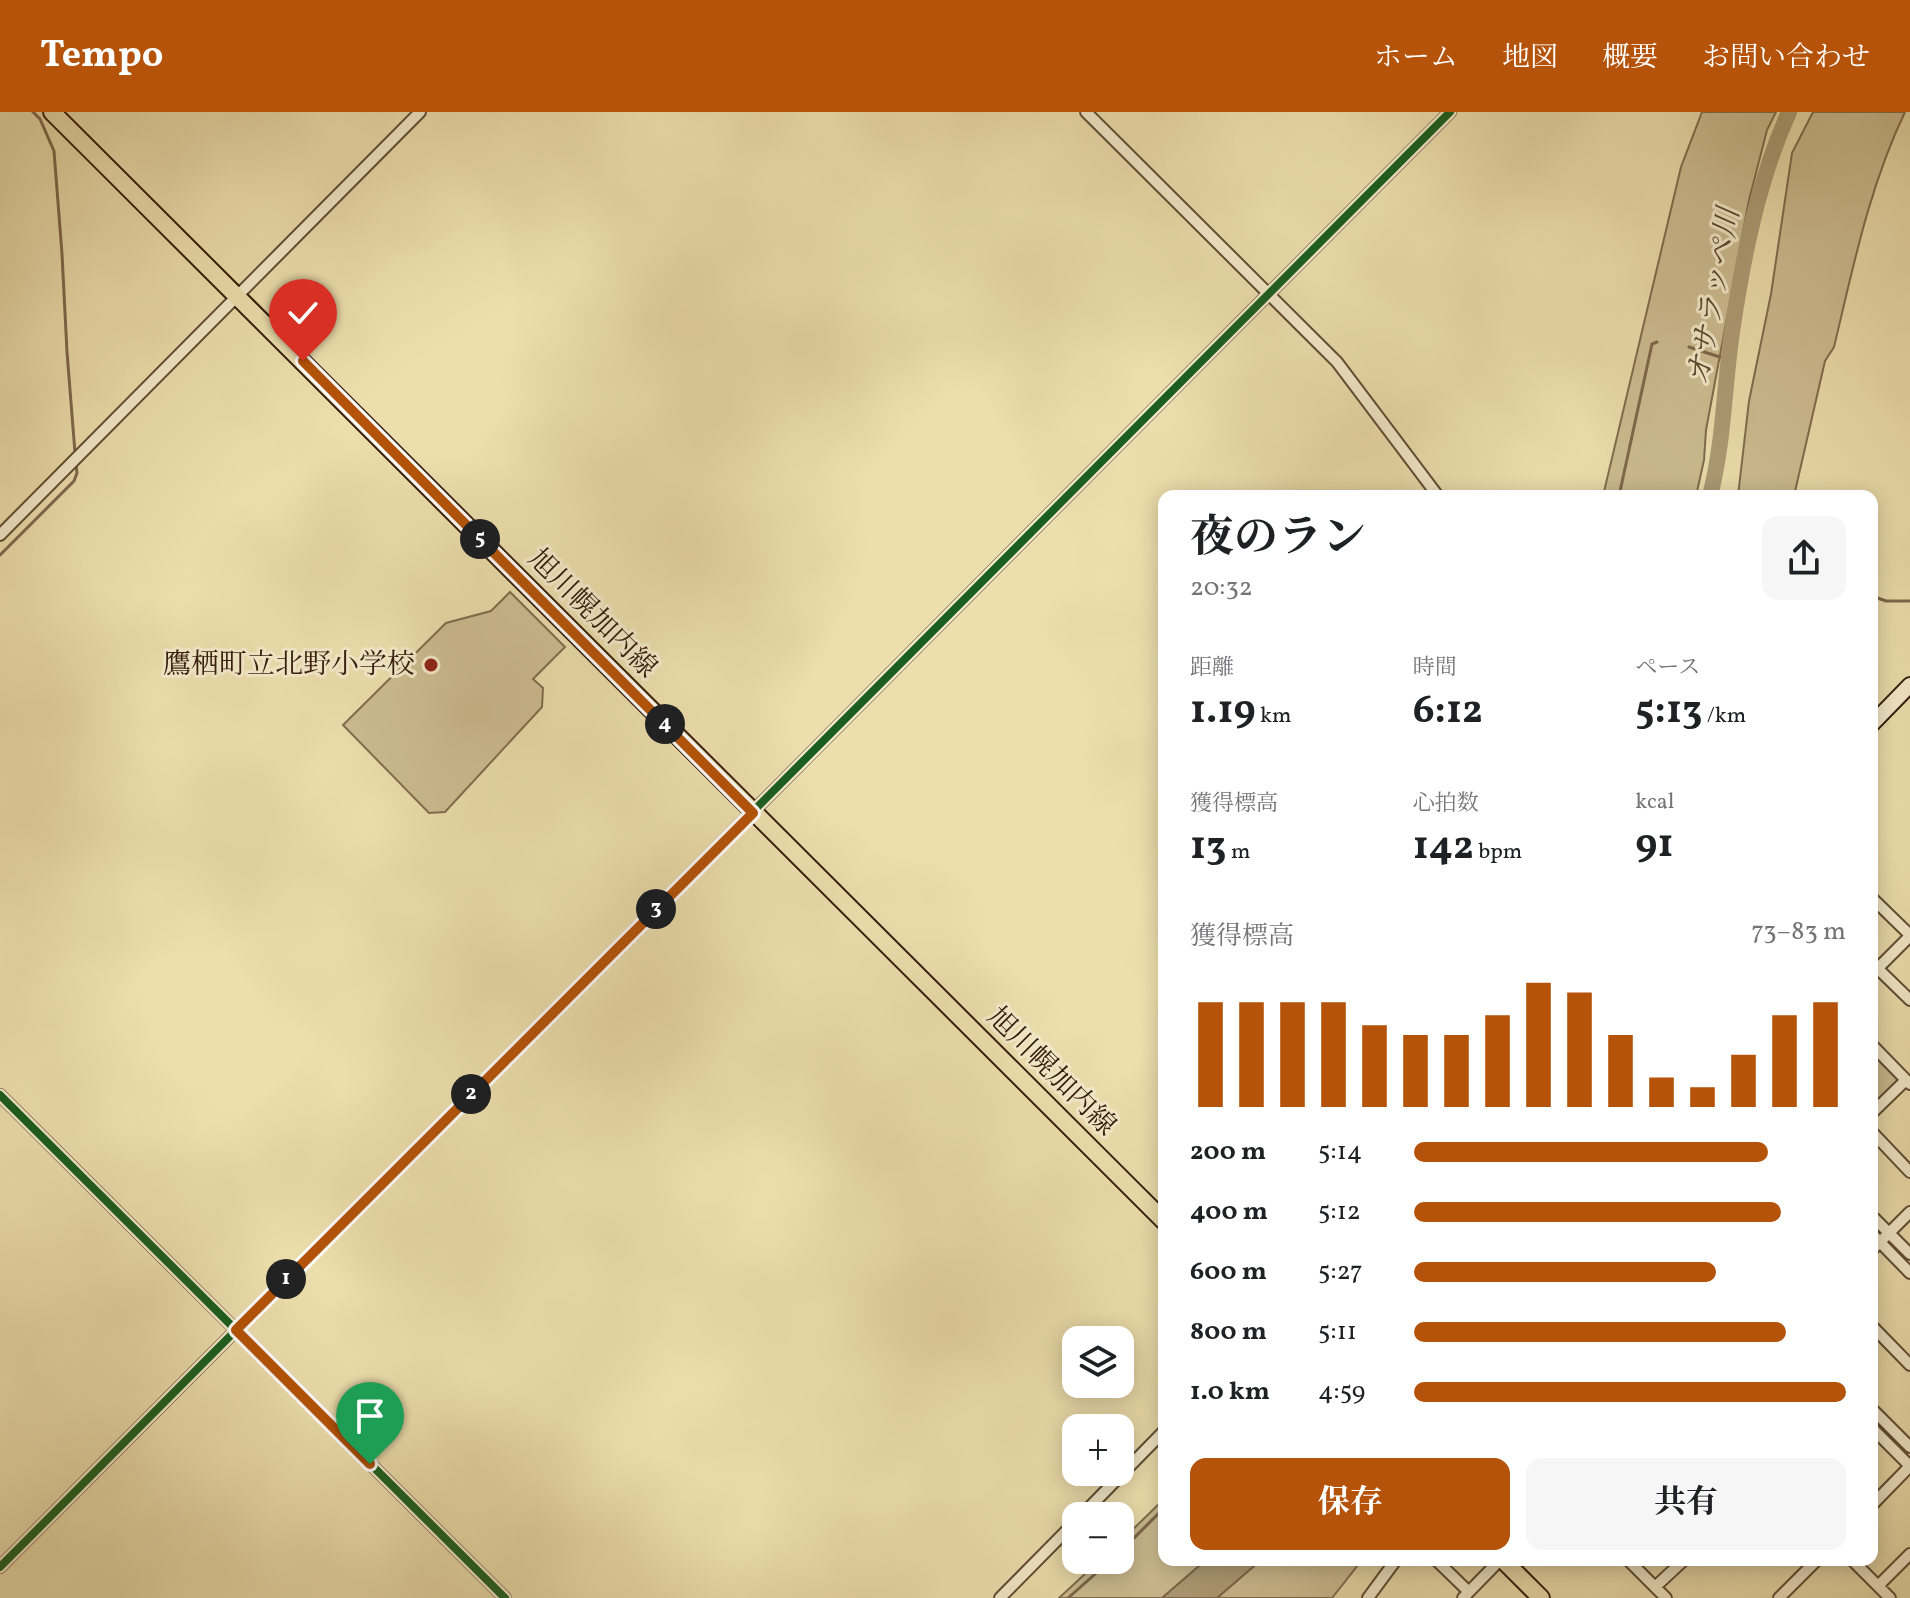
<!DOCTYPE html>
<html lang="ja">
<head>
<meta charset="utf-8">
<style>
	body { margin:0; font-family:Vollkorn,"Noto Serif JP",serif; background:#f6f6f6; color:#202124; height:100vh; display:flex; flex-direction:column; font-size:30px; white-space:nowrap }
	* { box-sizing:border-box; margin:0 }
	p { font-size:26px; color:#757577 }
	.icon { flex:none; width:44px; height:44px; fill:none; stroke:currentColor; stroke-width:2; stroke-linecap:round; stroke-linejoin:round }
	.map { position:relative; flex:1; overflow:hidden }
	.side { position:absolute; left:1158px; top:378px; width:720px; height:1076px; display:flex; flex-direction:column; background:#fff; border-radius:16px; box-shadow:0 4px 20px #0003 }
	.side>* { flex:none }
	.controls { position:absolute; left:1062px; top:1214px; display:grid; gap:16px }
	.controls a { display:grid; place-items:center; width:72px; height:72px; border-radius:16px; background:#fff; box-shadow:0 4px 20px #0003; font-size:40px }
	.pin { position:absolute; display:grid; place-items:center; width:68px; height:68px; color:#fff; margin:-82px -34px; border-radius:50% 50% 50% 0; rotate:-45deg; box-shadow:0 0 8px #0007 }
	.pin .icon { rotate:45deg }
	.km { position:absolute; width:40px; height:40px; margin:-20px; border-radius:50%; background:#222; color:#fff; font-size:22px; line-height:40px; text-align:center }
	.round { display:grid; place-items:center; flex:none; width:84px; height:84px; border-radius:16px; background:#f6f6f6 }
	.overview { display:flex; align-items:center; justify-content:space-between; height:136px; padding:0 32px }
	h1 { font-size:44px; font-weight:700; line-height:60px }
	.stats { display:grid; grid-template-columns:repeat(3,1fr); gap:12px; height:136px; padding:8px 32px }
	.stats div { display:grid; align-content:center }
	.stats b { font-size:40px; font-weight:700 }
	.stats small { font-size:22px; font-weight:400 }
	.stats p { font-size:22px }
	.chart { height:224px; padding:16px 32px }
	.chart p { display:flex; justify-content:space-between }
	.chart svg { width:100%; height:144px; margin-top:8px; stroke:#b45309; stroke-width:6 }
	.cta { display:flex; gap:16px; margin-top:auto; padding:16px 32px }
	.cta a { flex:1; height:92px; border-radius:16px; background:#b45309; color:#fff; font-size:32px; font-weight:700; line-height:92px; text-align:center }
	.cta a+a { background:#f6f6f6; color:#202124 }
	ul { padding:0 32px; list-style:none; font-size:26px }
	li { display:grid; grid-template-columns:128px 96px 1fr; align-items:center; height:60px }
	li i { height:20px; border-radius:10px; background:#b45309 }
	header { display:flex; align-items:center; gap:48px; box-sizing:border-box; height:112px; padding:0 40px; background:#b45309; color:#fff }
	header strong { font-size:38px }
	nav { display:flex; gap:44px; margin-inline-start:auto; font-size:28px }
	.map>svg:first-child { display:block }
</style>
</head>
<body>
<header>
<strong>Tempo</strong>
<nav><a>ホーム</a><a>地図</a><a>概要</a><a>お問い合わせ</a></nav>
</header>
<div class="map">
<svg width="1910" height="1486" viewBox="0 0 1910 1486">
	<rect width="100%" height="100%" fill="#ecdead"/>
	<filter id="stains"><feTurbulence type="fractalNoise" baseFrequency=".0025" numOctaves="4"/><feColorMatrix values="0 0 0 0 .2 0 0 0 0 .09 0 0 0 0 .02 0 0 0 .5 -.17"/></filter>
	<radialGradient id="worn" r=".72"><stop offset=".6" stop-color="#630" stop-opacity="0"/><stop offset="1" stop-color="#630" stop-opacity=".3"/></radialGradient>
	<path fill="#cdbd92" stroke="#806d4f" stroke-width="2" d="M1702 0H1776L1767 18 1749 88 1706 318 1704 348 1696 384H1603L1681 55Z
		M1813 0H1905C1869 75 1853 156 1834 235L1825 249 1794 384H1738L1749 289 1771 182 1792 41Z
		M510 480 565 535 533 567 543 576 542 595 445 700 429 701 343 613 446 511 491 499Z
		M1872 938 1902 968 1872 997Z
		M1164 1387V1448H1206L1162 1486H1059L1100 1448H1120V1430Z
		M1261 1448H1362L1332 1486H1217Z"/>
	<path fill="#ad9c76" stroke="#7d694c" stroke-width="2" d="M1206 1448H1261L1217 1486H1162Z"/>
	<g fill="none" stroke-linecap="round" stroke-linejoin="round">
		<path stroke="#7d694c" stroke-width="3" d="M33 0 40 7 54 39 62 142 67 240 75 341
			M1689 235 1729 248
			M1619 384 1652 232 1657 230
			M0 443 74 369 77 361 76 353
			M1872 484 1886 489H1910
			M1120 1440 1164 1396
			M1068 1486 1111 1448"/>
		<path stroke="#ad9c76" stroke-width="16" d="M1710 384C1724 330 1724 274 1732 220 1743 145 1758 69 1789 0"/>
		<defs>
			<path id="street" d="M1086 0 1337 250 1438 384
				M0 423 420 0
				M1872 786 1910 823
				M1872 851 1910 888
				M1872 862 1910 824
				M1872 933 1910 972
				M0 983 505 1486
				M1872 1001 1906 968
				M1872 1020 1910 1060
				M1872 1104 1910 1142
				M1872 1122 1910 1161
				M1872 1138 1910 1100
				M1872 1214 1910 1253
				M1872 1297 1910 1335
				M1872 1316 1910 1354 1872 1393
				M1081 1404 1164 1319
				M1436 1448 1469 1480
				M1628 1448 1666 1486
				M1852 1448 1890 1486
				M0 1455 1450 0
				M1878 1474 1910 1442
				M1655 1475 1684 1448
				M1000 1486 1076 1409
				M1368 1486 1396 1448
				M1463 1486 1500 1448
				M1779 1486 1817 1448"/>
			<path id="secondary" d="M1872 612 1910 573"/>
			<path id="primary" d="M52 0 1164 1109
				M1503 1448 1541 1486"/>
		</defs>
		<use href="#street" stroke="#624d34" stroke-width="14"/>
		<use href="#secondary" stroke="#341d0c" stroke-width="18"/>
		<use href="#primary" stroke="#341d0c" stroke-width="20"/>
		<use href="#street" stroke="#f3eaca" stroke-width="10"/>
		<use href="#secondary" stroke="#f3eaca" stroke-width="14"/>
		<use href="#primary" stroke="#ecdead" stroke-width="16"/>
		<defs>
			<path id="cycleway" d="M0 983 505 1486
				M0 1455 1450 0"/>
		</defs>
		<use href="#cycleway" stroke="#f3eaca" stroke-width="13"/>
		<use href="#cycleway" stroke="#1b5e20" stroke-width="8"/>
	</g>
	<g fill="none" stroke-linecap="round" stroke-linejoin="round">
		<defs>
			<path id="route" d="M303 249 753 701 236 1218 370 1352"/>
		</defs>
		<use href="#route" stroke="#fff" stroke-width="16"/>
		<use href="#route" stroke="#b45309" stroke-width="10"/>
	</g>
	<circle fill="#8f2418" stroke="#f3eaca" stroke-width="3" cx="431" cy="553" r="8"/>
	<g text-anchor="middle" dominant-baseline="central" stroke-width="6" stroke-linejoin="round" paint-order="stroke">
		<g font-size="28" fill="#341d0c" stroke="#f3eaca">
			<text transform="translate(592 502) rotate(45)">旭川幌加内線</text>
			<text transform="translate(1051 960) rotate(45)">旭川幌加内線</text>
		</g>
		<g font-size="28" fill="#341d0c" stroke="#f3eaca" text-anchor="end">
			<text x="415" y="553">鷹栖町立北野小学校</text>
		</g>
		<g font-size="30" font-style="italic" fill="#5e4931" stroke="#f3eaca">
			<text transform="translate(1715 185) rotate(-80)">オサラッペ川</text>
		</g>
	</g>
	<rect width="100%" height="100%" filter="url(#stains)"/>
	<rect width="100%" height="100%" fill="url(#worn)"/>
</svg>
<div class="controls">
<a><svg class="icon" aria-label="layers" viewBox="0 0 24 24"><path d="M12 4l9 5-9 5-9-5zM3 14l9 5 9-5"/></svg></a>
<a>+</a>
<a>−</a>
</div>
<div class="pin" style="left:370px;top:1352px;background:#1e9e55"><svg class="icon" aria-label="arrive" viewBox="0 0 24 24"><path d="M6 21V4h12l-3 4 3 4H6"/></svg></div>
<div class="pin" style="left:303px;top:249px;background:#d93025"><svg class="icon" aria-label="check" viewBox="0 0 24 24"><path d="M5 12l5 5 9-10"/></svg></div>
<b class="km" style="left:286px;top:1167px">1</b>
<b class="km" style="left:471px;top:982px">2</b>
<b class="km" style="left:656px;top:797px">3</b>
<b class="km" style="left:665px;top:612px">4</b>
<b class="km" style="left:480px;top:427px">5</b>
<section class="side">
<div class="overview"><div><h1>夜のラン</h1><p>20:32</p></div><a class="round"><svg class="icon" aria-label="share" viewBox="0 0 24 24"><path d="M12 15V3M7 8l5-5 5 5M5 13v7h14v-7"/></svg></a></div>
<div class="stats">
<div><p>距離</p><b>1.19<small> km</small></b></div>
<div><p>時間</p><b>6:12</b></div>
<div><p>ペース</p><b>5:13<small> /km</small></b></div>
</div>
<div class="stats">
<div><p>獲得標高</p><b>13<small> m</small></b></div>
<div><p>心拍数</p><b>142<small> bpm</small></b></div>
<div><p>kcal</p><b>91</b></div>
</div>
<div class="chart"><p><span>獲得標高</span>73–83 m</p>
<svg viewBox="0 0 160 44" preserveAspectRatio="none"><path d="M5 44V12M15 44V12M25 44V12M35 44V12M45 44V19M55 44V22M65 44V22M75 44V16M85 44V6M95 44V9M105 44V22M115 44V35M125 44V38M135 44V28M145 44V16M155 44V12"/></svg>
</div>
<ul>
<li><b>200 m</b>5:14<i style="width:82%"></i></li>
<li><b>400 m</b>5:12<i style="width:85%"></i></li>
<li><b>600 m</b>5:27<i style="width:70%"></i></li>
<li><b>800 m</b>5:11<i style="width:86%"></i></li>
<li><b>1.0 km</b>4:59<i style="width:100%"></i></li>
</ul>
<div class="cta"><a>保存</a><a>共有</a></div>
</section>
</div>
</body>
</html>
